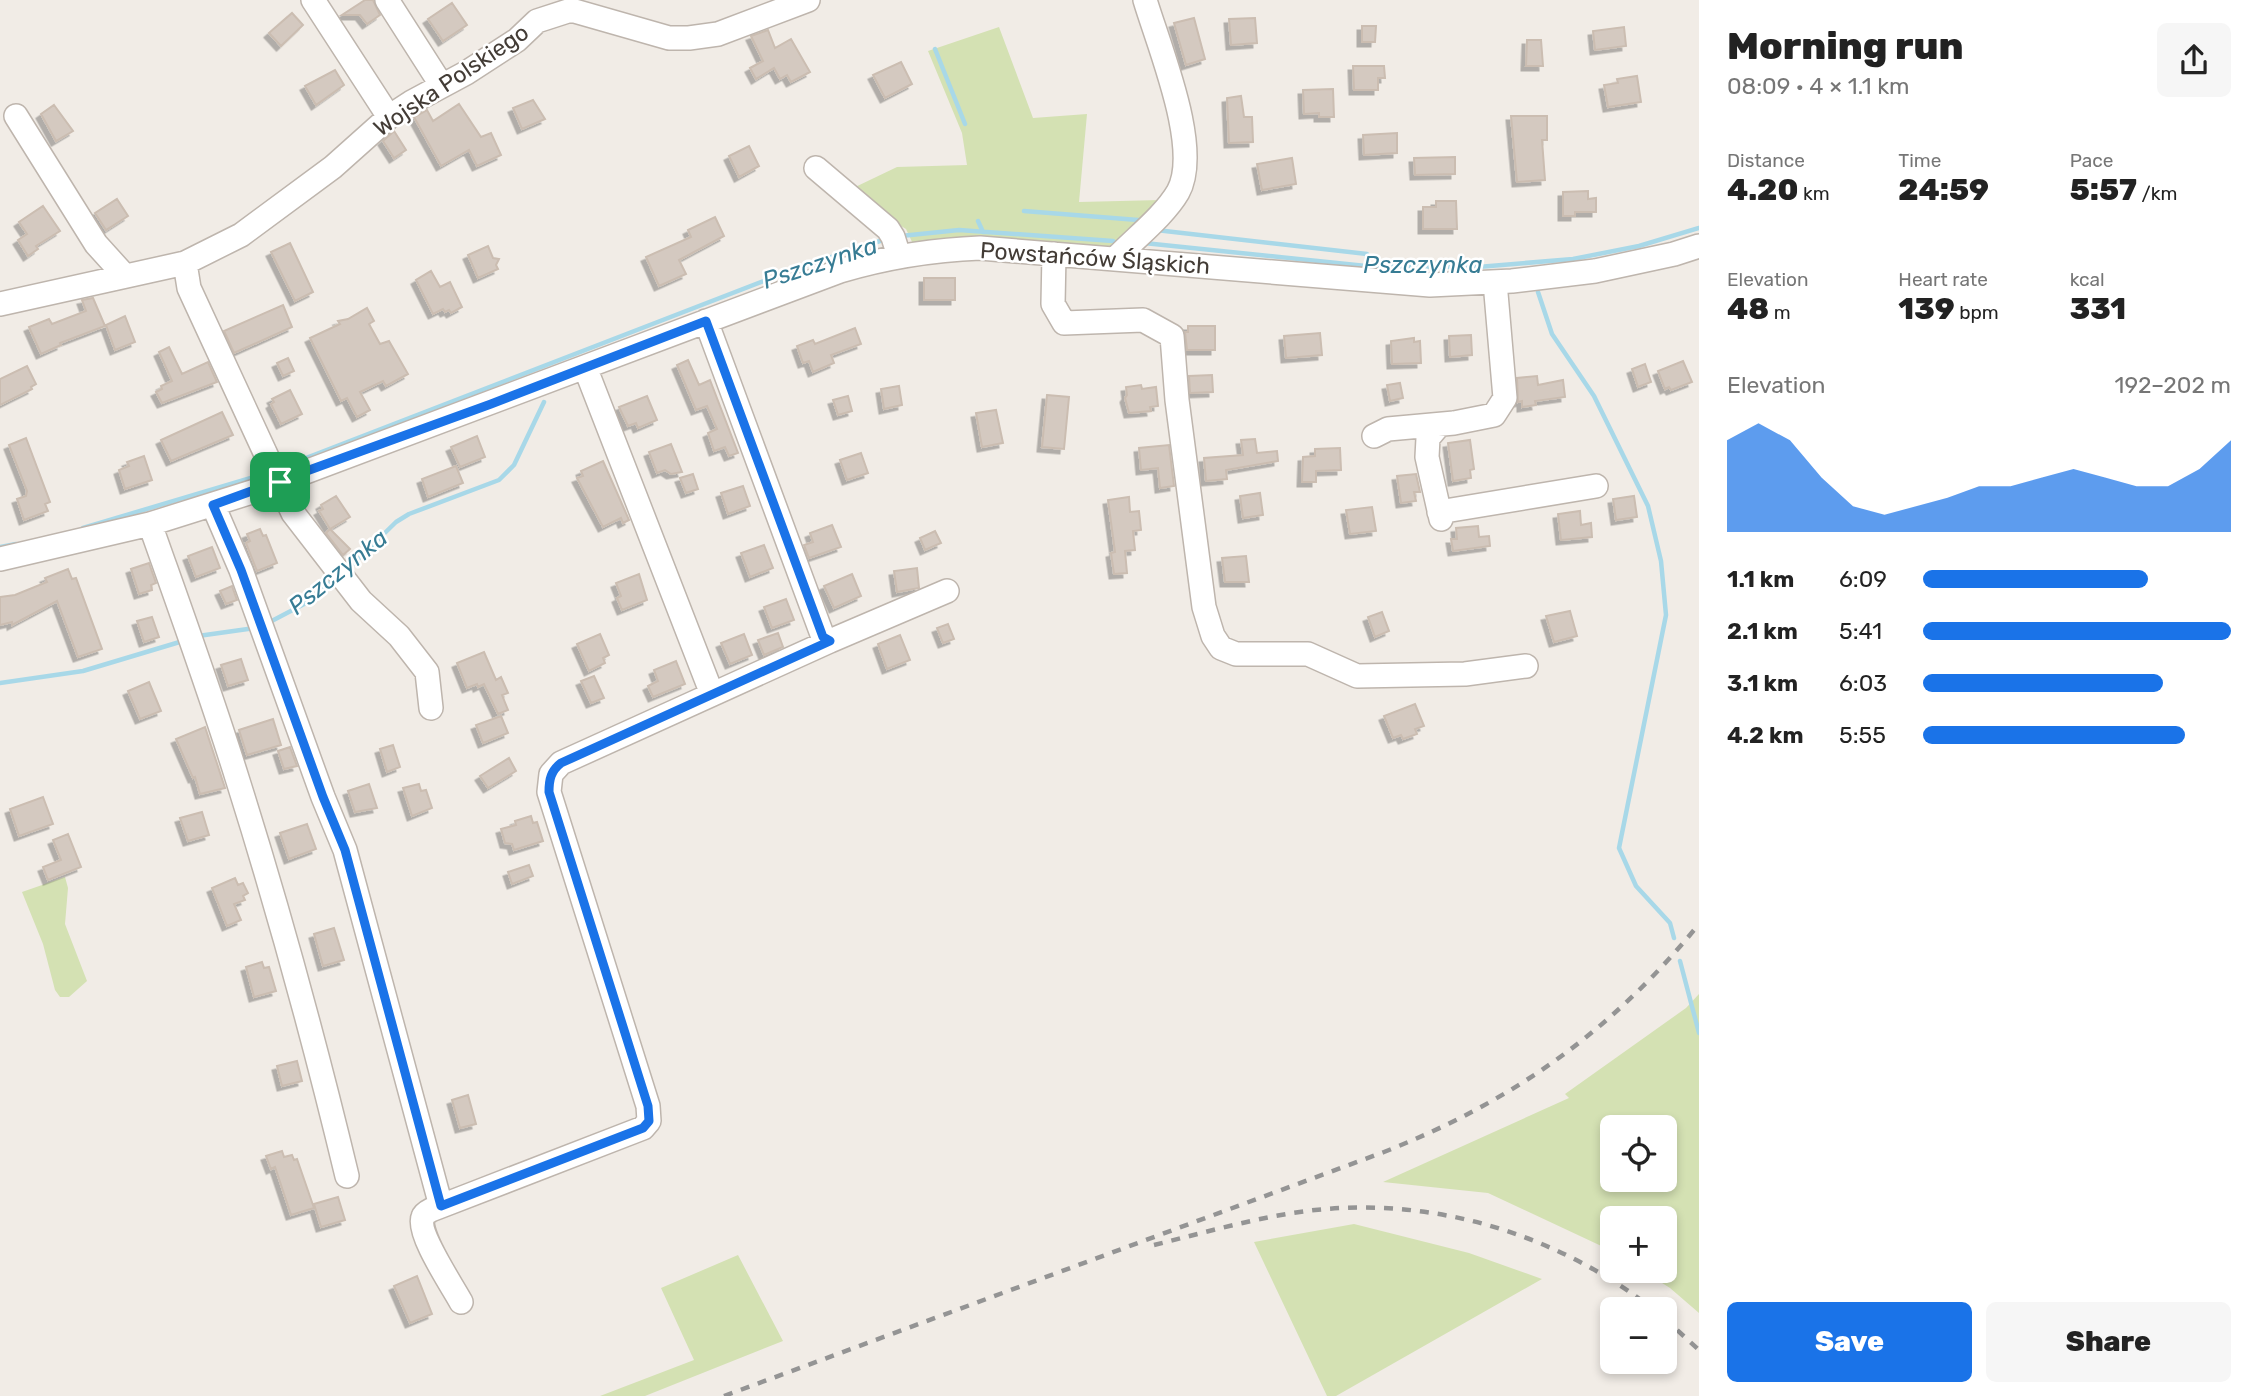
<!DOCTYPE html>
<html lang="en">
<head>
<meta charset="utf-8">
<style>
	body { margin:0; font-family:Rubik,sans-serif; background:#f6f6f6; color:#222; height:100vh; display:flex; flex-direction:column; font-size:26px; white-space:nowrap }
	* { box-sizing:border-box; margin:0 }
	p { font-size:23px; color:#767676 }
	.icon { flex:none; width:38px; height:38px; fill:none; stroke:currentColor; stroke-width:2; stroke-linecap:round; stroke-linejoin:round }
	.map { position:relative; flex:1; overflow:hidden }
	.side { display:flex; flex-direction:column; background:#fff; width:560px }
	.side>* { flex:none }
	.controls { position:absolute; left:1600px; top:1115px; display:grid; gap:14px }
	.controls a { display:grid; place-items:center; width:77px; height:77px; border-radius:10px; background:#fff; box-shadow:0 4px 10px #0003; font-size:35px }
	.pin { position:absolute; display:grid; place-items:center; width:60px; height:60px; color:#fff; margin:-30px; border-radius:14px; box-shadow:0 4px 10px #0006 }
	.round { display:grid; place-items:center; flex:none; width:74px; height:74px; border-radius:10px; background:#f6f6f6 }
	.headline { display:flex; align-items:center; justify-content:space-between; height:119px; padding:0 28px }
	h1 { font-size:38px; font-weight:800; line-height:52px }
	.figures { display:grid; grid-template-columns:repeat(3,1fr); gap:10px; height:119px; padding:7px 28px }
	.figures div { display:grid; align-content:center }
	.figures b { font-size:30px; font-weight:800 }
	.figures small { font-size:19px; font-weight:400 }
	.figures p { font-size:19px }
	.chart { height:196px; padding:14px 28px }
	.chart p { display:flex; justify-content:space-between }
	.chart svg { width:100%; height:126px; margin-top:7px; fill:#1a73e8; opacity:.7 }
	.cta { display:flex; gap:14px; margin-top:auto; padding:14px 28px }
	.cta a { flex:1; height:80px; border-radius:10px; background:#1a73e8; color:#fff; font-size:28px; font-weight:800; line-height:80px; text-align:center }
	.cta a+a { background:#f6f6f6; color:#222 }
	ul { padding:0 28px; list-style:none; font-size:23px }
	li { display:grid; grid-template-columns:112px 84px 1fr; align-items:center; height:52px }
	li i { height:18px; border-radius:9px; background:#1a73e8 }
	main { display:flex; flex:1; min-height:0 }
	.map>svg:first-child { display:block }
</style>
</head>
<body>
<main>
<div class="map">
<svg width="1699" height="1396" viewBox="0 0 1699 1396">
	<defs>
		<filter id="shadow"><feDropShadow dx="-4.5" dy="4.5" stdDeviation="0" flood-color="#0004"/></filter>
	</defs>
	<rect width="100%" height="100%" fill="#f1ece6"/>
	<path fill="#d4e1b3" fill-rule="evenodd" d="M999 27 1033 118 1087 114 1079 202 1161 200 1113 249 913 244 906 229 883 215 849 190 897 167 967 165 962 133 928 51Z
		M65 877 68 888 65 924 87 981 69 997H60L55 990 43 944 22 892Z
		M1699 994V1313L1670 1288 1643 1271 1664 1270V1218H1612V1251L1488 1193 1383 1182 1569 1098 1565 1094 1686 1008ZM1612 1127H1664V1180H1612Z
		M1354 1224 1469 1253 1542 1279 1336 1396H1327L1254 1242Z
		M738 1255 783 1341 645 1396H600L694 1360 661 1288Z"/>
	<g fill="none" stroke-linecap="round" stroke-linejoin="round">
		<path stroke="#a8d8e8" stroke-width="4.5" d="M935 49 965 124
			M1024 211 1138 220
			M978 221 983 232
			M1156 230 1367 254 1366 266
			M901 236 959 230 1113 241
			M1144 243 1366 266 1478 267 1573 259 1639 246 1699 228
			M1538 292 1552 334 1594 396 1648 506 1661 561 1666 615 1619 848 1636 886 1670 923 1674 938
			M293 463 792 270 886 239
			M83 528 257 476
			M0 547 16 544
			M347 570 396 522 409 514 499 480 514 465 544 402
			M266 624 306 603 335 579
			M198 636 255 628
			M0 683 83 671 183 641
			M1680 961 1699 1033"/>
	</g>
	<path fill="#d4c9c0" stroke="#cbbdb1" stroke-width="2" filter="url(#shadow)" d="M365 0H373L380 15 367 24 360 15H342Z
		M452 3 467 25 443 41 428 19Z
		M292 13 303 25 281 46 269 33Z
		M1194 18 1205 59 1186 65 1174 23Z
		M1255 18 1257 43 1231 45 1229 19Z
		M1362 26H1376L1375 42H1362Z
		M1624 27 1626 46 1595 50 1593 31Z
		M768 30 775 48 791 39 810 72 791 82 787 75 780 79 774 68 756 79 750 68 763 61 751 36Z
		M1527 40H1541L1543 66H1526Z
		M901 62 912 84 885 98 873 75Z
		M1353 66H1384L1385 78H1378V90H1354Z
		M335 70 344 85 316 105 305 86Z
		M1637 76 1641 102 1608 107 1604 85 1618 83 1617 79Z
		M1333 89 1334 117H1319V113L1304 114 1303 90Z
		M1241 96 1244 117H1252L1253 142 1229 143 1227 98Z
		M533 100 545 119 522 129 513 108Z
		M459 104 481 137 491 133 501 155 477 166 469 150 441 166 414 117 427 110 433 121Z
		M54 105 73 131 56 141 41 114Z
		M1511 116H1547V140H1542L1545 180 1517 182Z
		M394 131 406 150 394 158 383 141Z
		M1397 133V153L1364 155 1363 135Z
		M749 146 759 166 739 177 729 156Z
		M1455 157V174L1415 175 1414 158Z
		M1292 158 1296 184 1262 190 1257 164Z
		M1588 191V199L1596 198V212H1575V216H1563V192Z
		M117 199 128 216 106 230 95 213Z
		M1436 201H1456L1457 229H1423V207H1436Z
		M43 206 60 231 36 246 38 249 28 256 18 240 27 234 19 222Z
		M715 217 724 236 679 260 686 274 659 286 646 257 691 237 688 230Z
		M290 243 313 292 295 301 271 252Z
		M488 246 493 258 499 259 496 265 498 269 478 278 468 255Z
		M431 271 440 287 450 282 462 307 451 313 449 310 445 312 443 309 433 314 416 280Z
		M924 278H955V300H924Z
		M93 298 105 326 60 343 61 345 41 354 29 327 49 319 52 324 86 311 82 300Z
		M283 305 292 327 234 353 224 331Z
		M367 308 374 321 369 324 380 344 389 341 408 374 386 386 383 381 360 392 370 410 357 417 347 398 341 401 310 338 340 324 338 321 348 319Z
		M125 316 135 342 115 350 106 325Z
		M1188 326H1215V350H1187L1185 332H1188Z
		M855 328 861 344 831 355 834 363 813 372 809 361 803 363 797 346 813 340 815 344Z
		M1320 333 1322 355 1286 358 1284 336Z
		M1471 335 1472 355 1450 357 1449 336Z
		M1414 338V342L1420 341 1421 363 1392 364 1391 341Z
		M169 347 182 374 208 362 217 382 162 403 156 392 162 389 161 386 172 381 159 352Z
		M288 358 294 371 283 376 277 363Z
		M688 360 699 385 710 380 738 453 729 456 725 447 714 451 708 433 717 429 707 406 696 410 677 365Z
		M1683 361 1692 382 1671 390 1669 387 1665 389 1658 371Z
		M1645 364 1651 382 1638 387 1632 369Z
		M27 366 36 384 31 387 32 389 0 405V379Z
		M1212 375 1213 392 1190 393 1189 376Z
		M1537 376 1538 385 1563 380 1565 397 1535 401 1536 405 1522 407V401L1518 402 1517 378Z
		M1400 383 1403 398 1390 401 1387 385Z
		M1141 385 1142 389 1156 387 1158 406 1150 407 1151 411 1129 413 1125 398 1127 395 1126 387Z
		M899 386 902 405 884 409 881 389Z
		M290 390 302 414 281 424 271 404 274 402 272 399Z
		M1047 395 1069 397 1064 449 1042 447Z
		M647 396 657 420 638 428 636 423 628 426 619 407Z
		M848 396 852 411 838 415 833 400Z
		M996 410 1003 443 982 447 976 413Z
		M222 412 233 435 171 461 161 440Z
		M477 436 485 457 460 467 451 447Z
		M26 438 50 502 45 504 48 511 24 520 17 499 26 496 27 491 9 445Z
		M1255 439 1257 453 1277 451 1278 461 1226 470 1227 479 1206 481 1204 458 1243 455 1241 440Z
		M1470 440 1474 469 1470 470 1471 478 1453 481 1448 443Z
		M671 444 682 472 671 474 665 470 657 473 649 452Z
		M1169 445 1174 486 1160 488 1158 468 1141 470 1139 448Z
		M1340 448 1341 470 1316 471V482H1302L1303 457 1315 456V449Z
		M861 453 868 473 847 480 840 460Z
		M144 456 152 480 125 489 119 470 129 466 127 462Z
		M603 461 629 520 623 523 621 518 603 527 577 478 583 476 581 471Z
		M456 466 463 483 428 497 422 479Z
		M693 474 698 489 686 493 680 478Z
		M1416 474 1420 492H1414L1416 501 1401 503 1397 476Z
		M743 486 750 506 728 514 721 493Z
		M1260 493 1263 515 1243 518 1240 496Z
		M336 496 350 517 330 529 319 511 323 509 321 505Z
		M1634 496 1637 517 1616 520 1613 499Z
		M1129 497 1130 512 1139 511 1141 530 1133 531 1135 550 1125 551 1127 573 1114 574 1111 553 1115 552 1108 500Z
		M1372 507 1376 531 1350 534 1346 510Z
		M1580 511 1581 525 1591 523 1592 537 1561 540 1558 514Z
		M832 525 841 547 809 558 804 545 813 542 810 533Z
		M1478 526 1479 537 1489 536 1490 546 1453 551 1451 539H1457L1456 528Z
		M260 529 263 536 266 535 277 563 257 571 246 543 250 541 247 534Z
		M330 529 350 549 343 555 326 533Z
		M935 531 941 543 925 550 920 538Z
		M764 545 773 568 750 577 741 553Z
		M212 547 220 568 196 577 188 556Z
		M1246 556 1249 582H1225L1222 558Z
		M149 563 156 583 151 585 152 590 139 594 131 569Z
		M917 568 919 588 897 592 894 571Z
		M68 569 72 579 76 578 102 649 78 657 57 601 12 625V622L0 625V597L15 595 47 582 45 578Z
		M639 574 647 600 622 610 617 598 621 596 616 583Z
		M852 574 861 596 834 608 824 586Z
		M232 586 237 600 226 604 220 591Z
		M786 599 794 620 772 628 764 607Z
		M1570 611 1577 636 1554 642 1546 616Z
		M1382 612 1389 631 1375 637 1368 617Z
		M152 617 159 637 144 642 137 621Z
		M948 624 954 639 943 643 937 628Z
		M778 633 783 647 764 655 758 640Z
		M600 634 609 655 603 658 605 663 589 671 577 644Z
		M744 634 752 655 730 664 721 643Z
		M900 635 910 660 887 669 878 644Z
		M484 652 496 680 501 677 508 693 502 695 508 710 498 714 484 684 478 687 477 684 467 688 457 663Z
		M241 659 248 680 228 686 221 665Z
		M676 661 685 684 653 697 648 686 658 681 654 670Z
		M594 676 604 698 591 703 581 681Z
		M149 682 161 711 140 719 128 691Z
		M1415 704 1424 726 1415 729 1417 734 1403 739 1401 735 1393 738 1384 716Z
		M501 716 508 733 483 743 476 725Z
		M273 719 281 745 247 755 239 730Z
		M205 727 225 788 200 794 195 777 193 778 176 739Z
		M393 745 400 767 387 772 380 749Z
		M290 747 297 766 284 769 278 751Z
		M509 758 516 771 488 788 480 776Z
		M369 784 377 808 355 812 348 791Z
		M419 784 421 791 426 790 432 808 412 816 403 788Z
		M43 797 53 824 19 836 10 809Z
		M202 812 209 835 188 841 180 818Z
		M531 816 533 823 537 822 543 841 514 850 512 844 505 843 501 829 516 825 515 821Z
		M307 824 316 849 289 859 280 833Z
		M68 834 81 867 48 880 43 867 61 860 53 840Z
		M529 865 533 876 512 884 508 872Z
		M235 878 238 885 243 883 248 893 243 896 245 900 234 904 241 920 227 926 212 888Z
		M334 928 344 960 323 966 314 934Z
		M262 962 264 968 269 967 276 991 254 997 246 967Z
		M297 1061 302 1081 282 1086 277 1066Z
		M468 1095 476 1124 460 1128 452 1100Z
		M282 1151 284 1157 292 1155 294 1160 297 1159 314 1208 291 1215 275 1167 271 1169 266 1156Z
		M338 1197 345 1220 321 1227 314 1204Z
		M417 1276 432 1314 410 1323 394 1286Z"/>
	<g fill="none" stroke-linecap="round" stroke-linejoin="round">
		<defs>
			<path id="minor" d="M313 0 389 117
				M387 0 442 86
				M16 116 96 244 125 276
				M816 168 888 229 893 237 899 256
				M1054 254 1053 304 1064 323 1143 320 1172 336 1177 400 1204 607 1213 636 1221 648 1236 654H1308L1357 676 1465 674 1526 666
				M1115 259C1134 239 1164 216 1178 192 1202 149 1159 47 1145 0
				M185 263 189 288 293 513 361 601 399 636 427 672 431 708
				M0 304 185 263 241 235 333 167 389 117 412 102 466 73 517 40 537 21 571 10 669 38H689L718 34 808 0
				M706 321 823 637 830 641 947 591
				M585 367 712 694
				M1439 425 1428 438 1427 457 1441 519
				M1374 436 1388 429 1454 423 1494 415 1505 398 1495 282
				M213 505 241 570 323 797 345 850 441 1206
				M1439 512 1596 486
				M150 524C180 609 211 694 238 781 279 911 315 1043 347 1176
				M0 559 150 524 255 491 840 271C887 257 931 250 980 248L1430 285 1512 281 1595 271 1674 254 1699 246
				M461 1302C453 1287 416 1232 423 1217 424 1214 429 1211 431 1210L643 1128 649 1121 648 1106 549 792 551 774 561 763 830 641"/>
		</defs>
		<use href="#minor" stroke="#beb5ad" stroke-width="26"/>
		<use href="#minor" stroke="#fff" stroke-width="23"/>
		<path stroke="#949494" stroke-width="4.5" stroke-dasharray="9 9" stroke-linecap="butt" d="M1154 1245C1207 1232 1261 1216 1315 1210 1436 1197 1558 1235 1653 1309
			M1664 1318 1699 1350
			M724 1396 1384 1152C1513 1101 1611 1032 1699 924"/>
	</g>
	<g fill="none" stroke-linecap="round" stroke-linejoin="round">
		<defs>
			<path id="route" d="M706 321 823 637 830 641 561 763C551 771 549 779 549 792L648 1106 649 1121 643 1128 441 1206 345 850 323 797 241 570 213 505 491 404Z"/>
		</defs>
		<use href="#route" stroke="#fff" stroke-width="14"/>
		<use href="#route" stroke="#1a73e8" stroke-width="9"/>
	</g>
	<g text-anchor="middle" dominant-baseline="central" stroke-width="5" stroke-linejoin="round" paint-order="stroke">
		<g font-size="23" fill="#433c36" stroke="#fff">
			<text transform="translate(451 80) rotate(-34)">Wojska Polskiego</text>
			<text transform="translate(1095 258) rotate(4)">Powstańców Śląskich</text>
		</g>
		<g font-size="24" font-style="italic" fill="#377c94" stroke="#fff">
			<text transform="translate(820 263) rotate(-18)">Pszczynka</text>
			<text x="1423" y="265">Pszczynka</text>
			<text transform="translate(338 572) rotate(-39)">Pszczynka</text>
		</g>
	</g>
</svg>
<div class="controls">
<a><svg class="icon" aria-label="locate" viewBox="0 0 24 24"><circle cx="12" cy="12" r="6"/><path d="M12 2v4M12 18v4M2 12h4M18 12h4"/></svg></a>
<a>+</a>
<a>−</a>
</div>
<div class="pin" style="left:280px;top:482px;background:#1e9e55"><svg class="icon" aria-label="arrive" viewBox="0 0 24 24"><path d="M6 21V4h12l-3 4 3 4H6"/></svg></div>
</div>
<section class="side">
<div class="headline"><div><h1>Morning run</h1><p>08:09 · 4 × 1.1 km</p></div><a class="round"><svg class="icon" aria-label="share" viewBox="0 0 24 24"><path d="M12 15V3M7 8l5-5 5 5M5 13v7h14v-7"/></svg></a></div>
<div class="figures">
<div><p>Distance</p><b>4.20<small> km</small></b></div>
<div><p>Time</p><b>24:59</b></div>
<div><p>Pace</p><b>5:57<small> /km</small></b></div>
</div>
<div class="figures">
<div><p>Elevation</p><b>48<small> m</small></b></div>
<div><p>Heart rate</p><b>139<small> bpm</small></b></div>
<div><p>kcal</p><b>331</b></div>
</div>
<div class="chart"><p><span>Elevation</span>192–202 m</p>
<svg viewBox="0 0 160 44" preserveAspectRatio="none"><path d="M0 44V12L10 6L20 12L30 25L40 35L50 38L60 35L70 32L80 28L90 28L100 25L110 22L120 25L130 28L140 28L150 22L160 12V44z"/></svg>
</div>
<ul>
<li><b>1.1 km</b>6:09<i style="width:73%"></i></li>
<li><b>2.1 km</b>5:41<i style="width:100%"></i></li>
<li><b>3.1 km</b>6:03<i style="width:78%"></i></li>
<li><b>4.2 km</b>5:55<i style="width:85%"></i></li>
</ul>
<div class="cta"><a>Save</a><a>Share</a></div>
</section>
</main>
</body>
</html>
